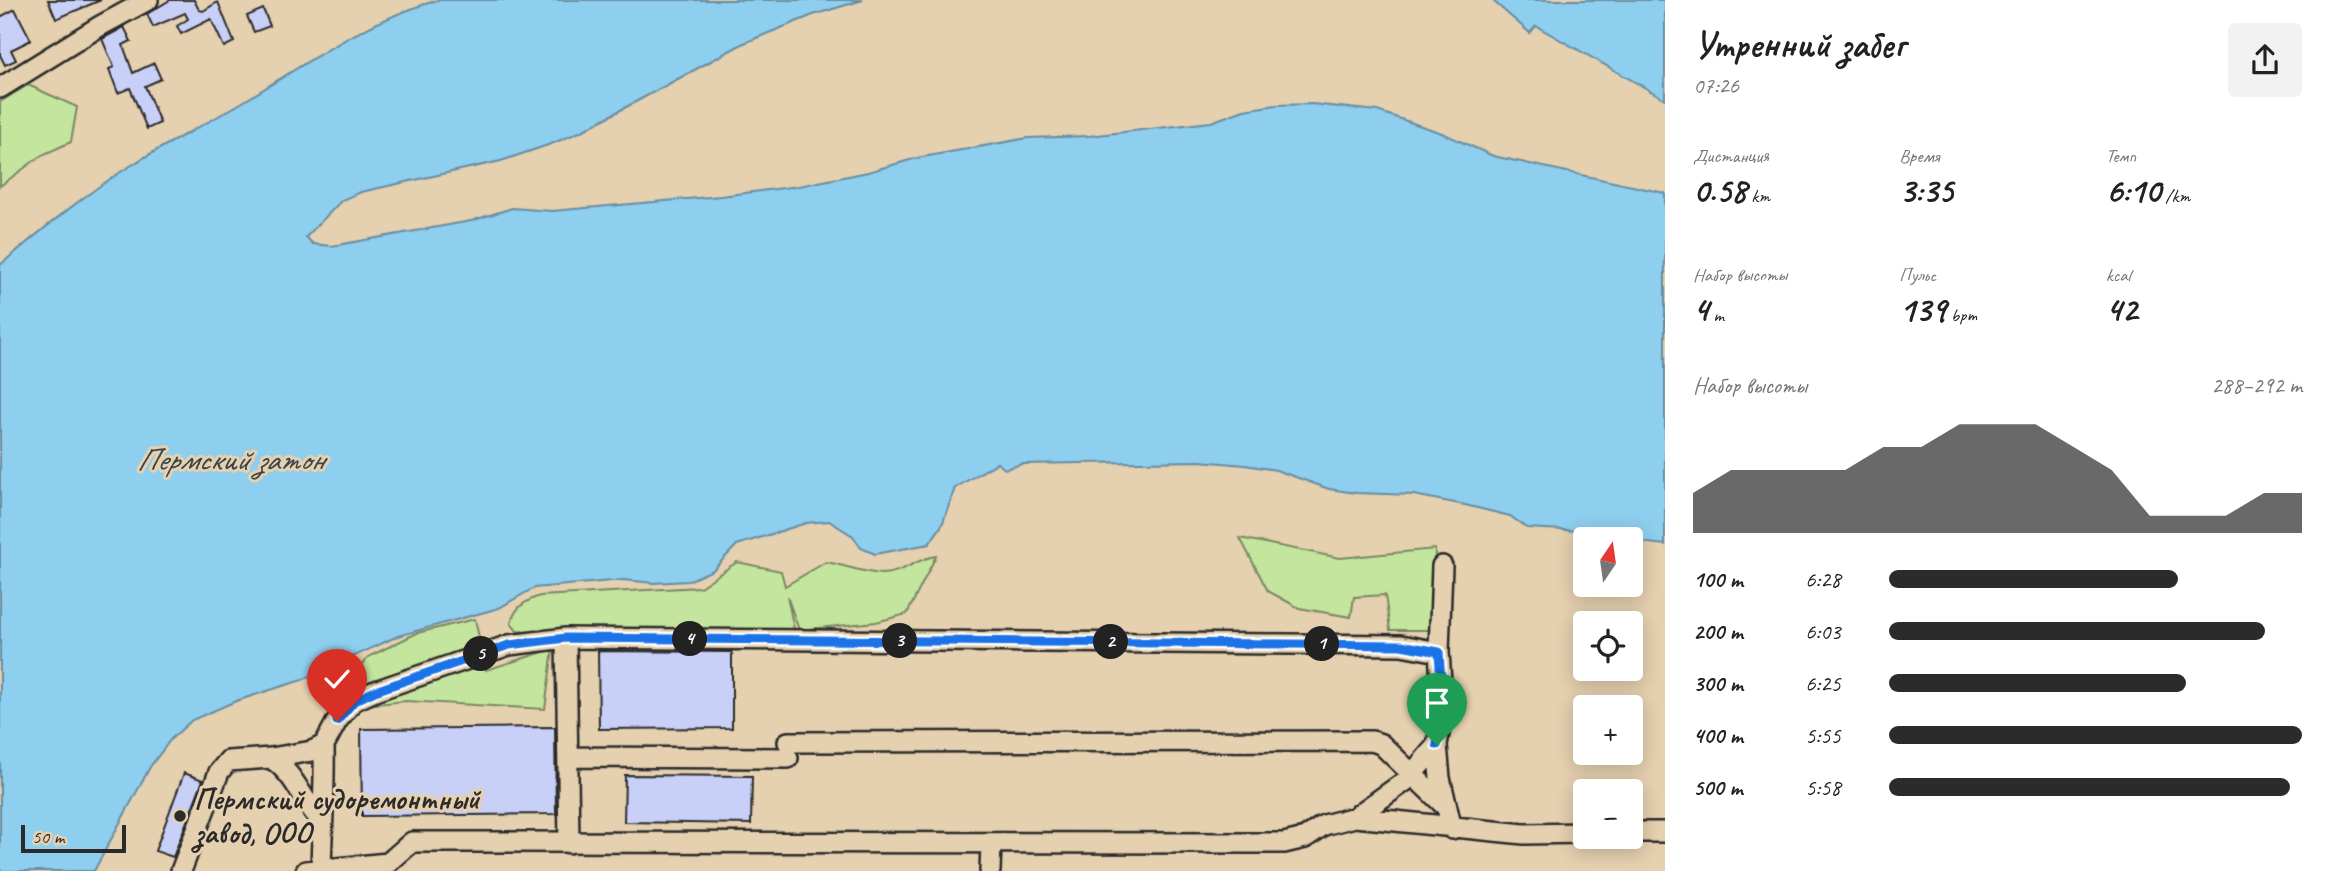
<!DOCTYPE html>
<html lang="ru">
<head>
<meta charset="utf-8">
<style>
	body { margin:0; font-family:Caveat,sans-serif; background:#f2f2f2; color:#222; height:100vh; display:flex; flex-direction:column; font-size:26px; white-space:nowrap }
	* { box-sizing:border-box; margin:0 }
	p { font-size:23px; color:#767676 }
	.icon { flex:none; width:38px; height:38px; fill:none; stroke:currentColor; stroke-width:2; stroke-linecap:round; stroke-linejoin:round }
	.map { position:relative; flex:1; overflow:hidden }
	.side { display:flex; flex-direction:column; background:#fff; width:665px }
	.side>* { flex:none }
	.needle { width:46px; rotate:13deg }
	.tools { position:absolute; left:1573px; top:527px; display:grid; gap:14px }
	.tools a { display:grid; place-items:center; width:70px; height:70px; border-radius:7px; background:#fff; box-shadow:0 4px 18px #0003; font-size:35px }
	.scale { position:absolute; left:21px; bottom:18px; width:105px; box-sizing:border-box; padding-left:7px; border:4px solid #2b2b2b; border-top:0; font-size:19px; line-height:24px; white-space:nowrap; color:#2b2b2b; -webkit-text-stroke:5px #e5d0af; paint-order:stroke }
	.pin { position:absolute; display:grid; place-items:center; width:60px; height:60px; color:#fff; margin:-72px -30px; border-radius:50% 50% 50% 0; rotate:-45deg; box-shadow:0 0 7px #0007 }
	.pin .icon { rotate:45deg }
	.km { position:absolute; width:35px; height:35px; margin:-18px; border-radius:50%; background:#222; color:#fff; font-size:19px; line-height:35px; text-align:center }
	.round { display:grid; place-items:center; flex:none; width:74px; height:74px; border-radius:7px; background:#f2f2f2 }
	.overview { display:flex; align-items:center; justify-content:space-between; height:119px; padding:0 28px }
	h1 { font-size:38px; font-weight:600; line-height:52px }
	.metrics { display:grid; grid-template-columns:repeat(3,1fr); gap:10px; height:119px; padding:7px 28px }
	.metrics div { display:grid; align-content:center }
	.metrics b { font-size:35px; font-weight:600 }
	.metrics small { font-size:19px; font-weight:400 }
	.metrics p { font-size:19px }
	.chart { height:196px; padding:14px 28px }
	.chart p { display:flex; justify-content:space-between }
	.chart svg { width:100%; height:126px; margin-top:7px; fill:#2b2b2b; opacity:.7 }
	ul { padding:0 28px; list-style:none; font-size:23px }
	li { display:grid; grid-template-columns:112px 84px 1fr; align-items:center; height:52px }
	li i { height:18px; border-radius:9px; background:#2b2b2b }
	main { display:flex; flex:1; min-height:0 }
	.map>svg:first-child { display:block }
</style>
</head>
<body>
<main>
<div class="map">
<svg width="1665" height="871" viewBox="0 0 1665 871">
	<rect width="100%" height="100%" fill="#e5d0af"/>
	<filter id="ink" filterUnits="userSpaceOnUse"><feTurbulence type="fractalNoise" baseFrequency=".0143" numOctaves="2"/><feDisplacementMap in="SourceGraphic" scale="14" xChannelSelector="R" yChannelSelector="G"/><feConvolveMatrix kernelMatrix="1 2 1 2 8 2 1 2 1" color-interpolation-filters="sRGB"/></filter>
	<g filter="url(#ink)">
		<path fill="#c4e59d" stroke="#788864" stroke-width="2" d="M28 85 77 107 71 142 42 155 0 186V102Z
			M1240 538 1340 558 1435 549 1433 630H1390L1385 595 1354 597 1351 617 1299 608 1268 591Z
			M936 556 907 614 876 622 799 630 787 596 794 629 695 642 517 631 511 623C515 607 525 601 540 596L700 587 737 562 781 571 785 586 826 562C843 565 864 573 882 574 902 574 917 558 936 556Z
			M475 619 486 670 553 649 545 709 406 701 335 708 368 657 417 633Z"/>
		<path fill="#8eceef" stroke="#668da1" stroke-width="2" d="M438 0H863L813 15 744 43 582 131 551 144 501 161 361 192 342 200 306 237 313 244 332 246 471 221 512 208 552 211 721 196 799 186 868 172 917 158 1028 138 1089 136 1211 122 1244 110 1276 105 1312 104 1377 111 1442 133 1493 156 1665 193V545L1631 541V539L1599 532 1527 528 1510 516 1465 505 1414 495 1356 493 1329 489 1276 470 1245 465 1200 461 1022 464 1005 469 997 463 955 488 942 525 929 544 875 554 861 548 853 536 829 521 806 523 737 545 713 570 688 581 654 583 623 580 534 588 499 608 398 636 302 680 236 701 192 720 171 739 150 767 94 871H0V265C43 229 87 192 135 163 171 141 210 122 246 100 308 62 367 20 438 0Z
			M1492 0H1665V99L1536 26 1530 33Z"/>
		<path fill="#c8d0f8" stroke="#2b2b2b" stroke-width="2" d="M48 0H101L56 19Z
			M170 0H194L199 10 203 11 218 2 234 42 224 47 211 19 181 34 177 26 188 19 185 13 153 27 147 14Z
			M15 9 31 40 11 50 16 60 5 65 0 55V17Z
			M263 9 270 26 254 32 247 16Z
			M124 27 131 41 123 45 133 73 154 63 161 79 145 86 160 123 147 129 130 88 118 93 109 69 114 67 102 39Z
			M598 651 732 652V728L599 729Z
			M555 727 556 814 362 816 361 729Z
			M184 773 203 780 173 857 155 851Z
			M625 775 752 776 751 824 624 822Z"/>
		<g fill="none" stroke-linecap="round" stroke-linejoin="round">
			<defs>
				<path id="minor" d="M0 88 100 26 148 0
					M566 638 569 843
					M1439 652 1442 566
					M788 742 1372 741 1381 744 1447 808
					M568 757 788 758
					M271 758C297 776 300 798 322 822
					M1355 817 1407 780 1437 745
					M1631 832H1665
					M321 869C322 828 325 787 324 745
					M181 871 219 772 228 761 271 758 312 751 324 745 337 721 353 701 375 691 509 645 566 638 1401 645 1439 652 1443 711 1437 745 1440 778 1452 829
					M306 871 388 863 412 842 1284 843 1305 838 1324 825 1355 817 1524 834 1586 833
					M990 871 991 843"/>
			</defs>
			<use href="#minor" stroke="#2b2b2b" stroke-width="24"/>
			<use href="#minor" stroke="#e5d0af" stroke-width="19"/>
		</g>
	</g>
	<g fill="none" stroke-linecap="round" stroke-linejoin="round" filter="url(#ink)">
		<defs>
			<path id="route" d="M337 721 354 701 375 691 509 645 566 638 1401 645 1439 652 1443 712 1437 745"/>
		</defs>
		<use href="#route" stroke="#fff" stroke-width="14"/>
		<use href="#route" stroke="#1a73e8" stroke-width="9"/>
	</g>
	<circle fill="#2b2b2b" stroke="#e5d0af" stroke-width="2.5" cx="180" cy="816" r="7"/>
	<g text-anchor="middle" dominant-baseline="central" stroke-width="6" stroke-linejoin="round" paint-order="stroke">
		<g font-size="30" font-weight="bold" fill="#2b2b2b" stroke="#e5d0af" text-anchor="start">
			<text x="194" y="799">Пермский судоремонтный<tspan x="194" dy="34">завод, ООО</tspan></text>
		</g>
		<g font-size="32" font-style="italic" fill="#3a4348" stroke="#e5d0af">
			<text x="230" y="459">Пермский затон</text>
		</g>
	</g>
</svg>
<div class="tools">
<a><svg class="needle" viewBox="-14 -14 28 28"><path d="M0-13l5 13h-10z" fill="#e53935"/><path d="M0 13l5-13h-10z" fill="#767676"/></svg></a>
<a><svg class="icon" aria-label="locate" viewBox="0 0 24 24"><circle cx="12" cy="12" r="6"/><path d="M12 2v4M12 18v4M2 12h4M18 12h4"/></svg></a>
<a>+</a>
<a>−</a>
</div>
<div class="scale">50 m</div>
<div class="pin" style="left:1437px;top:745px;background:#1e9e55"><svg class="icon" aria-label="arrive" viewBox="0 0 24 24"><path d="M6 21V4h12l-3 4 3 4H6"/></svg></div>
<div class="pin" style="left:337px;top:721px;background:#d93025"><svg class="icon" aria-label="check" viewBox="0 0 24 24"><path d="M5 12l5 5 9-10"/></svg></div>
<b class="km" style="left:1322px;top:644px">1</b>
<b class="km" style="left:1111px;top:642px">2</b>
<b class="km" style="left:900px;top:641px">3</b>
<b class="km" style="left:690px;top:639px">4</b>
<b class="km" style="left:481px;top:654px">5</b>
</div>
<section class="side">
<div class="overview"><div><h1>Утренний забег</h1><p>07:26</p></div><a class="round"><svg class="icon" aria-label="share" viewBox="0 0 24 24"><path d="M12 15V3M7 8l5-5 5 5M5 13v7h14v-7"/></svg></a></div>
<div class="metrics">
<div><p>Дистанция</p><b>0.58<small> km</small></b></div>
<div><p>Время</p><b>3:35</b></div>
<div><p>Темп</p><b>6:10<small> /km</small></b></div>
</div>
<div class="metrics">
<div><p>Набор высоты</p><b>4<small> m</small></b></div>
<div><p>Пульс</p><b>139<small> bpm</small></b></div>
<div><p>kcal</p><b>42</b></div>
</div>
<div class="chart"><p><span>Набор высоты</span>288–292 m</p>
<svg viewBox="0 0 160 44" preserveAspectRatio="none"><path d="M0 44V30L10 22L20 22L30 22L40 22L50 14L60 14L70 6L80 6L90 6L100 14L110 22L120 38L130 38L140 38L150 30L160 30V44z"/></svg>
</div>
<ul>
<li><b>100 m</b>6:28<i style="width:70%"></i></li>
<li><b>200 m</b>6:03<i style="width:91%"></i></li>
<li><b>300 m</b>6:25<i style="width:72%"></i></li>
<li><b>400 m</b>5:55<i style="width:100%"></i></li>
<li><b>500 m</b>5:58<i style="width:97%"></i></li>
</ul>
</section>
</main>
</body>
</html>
